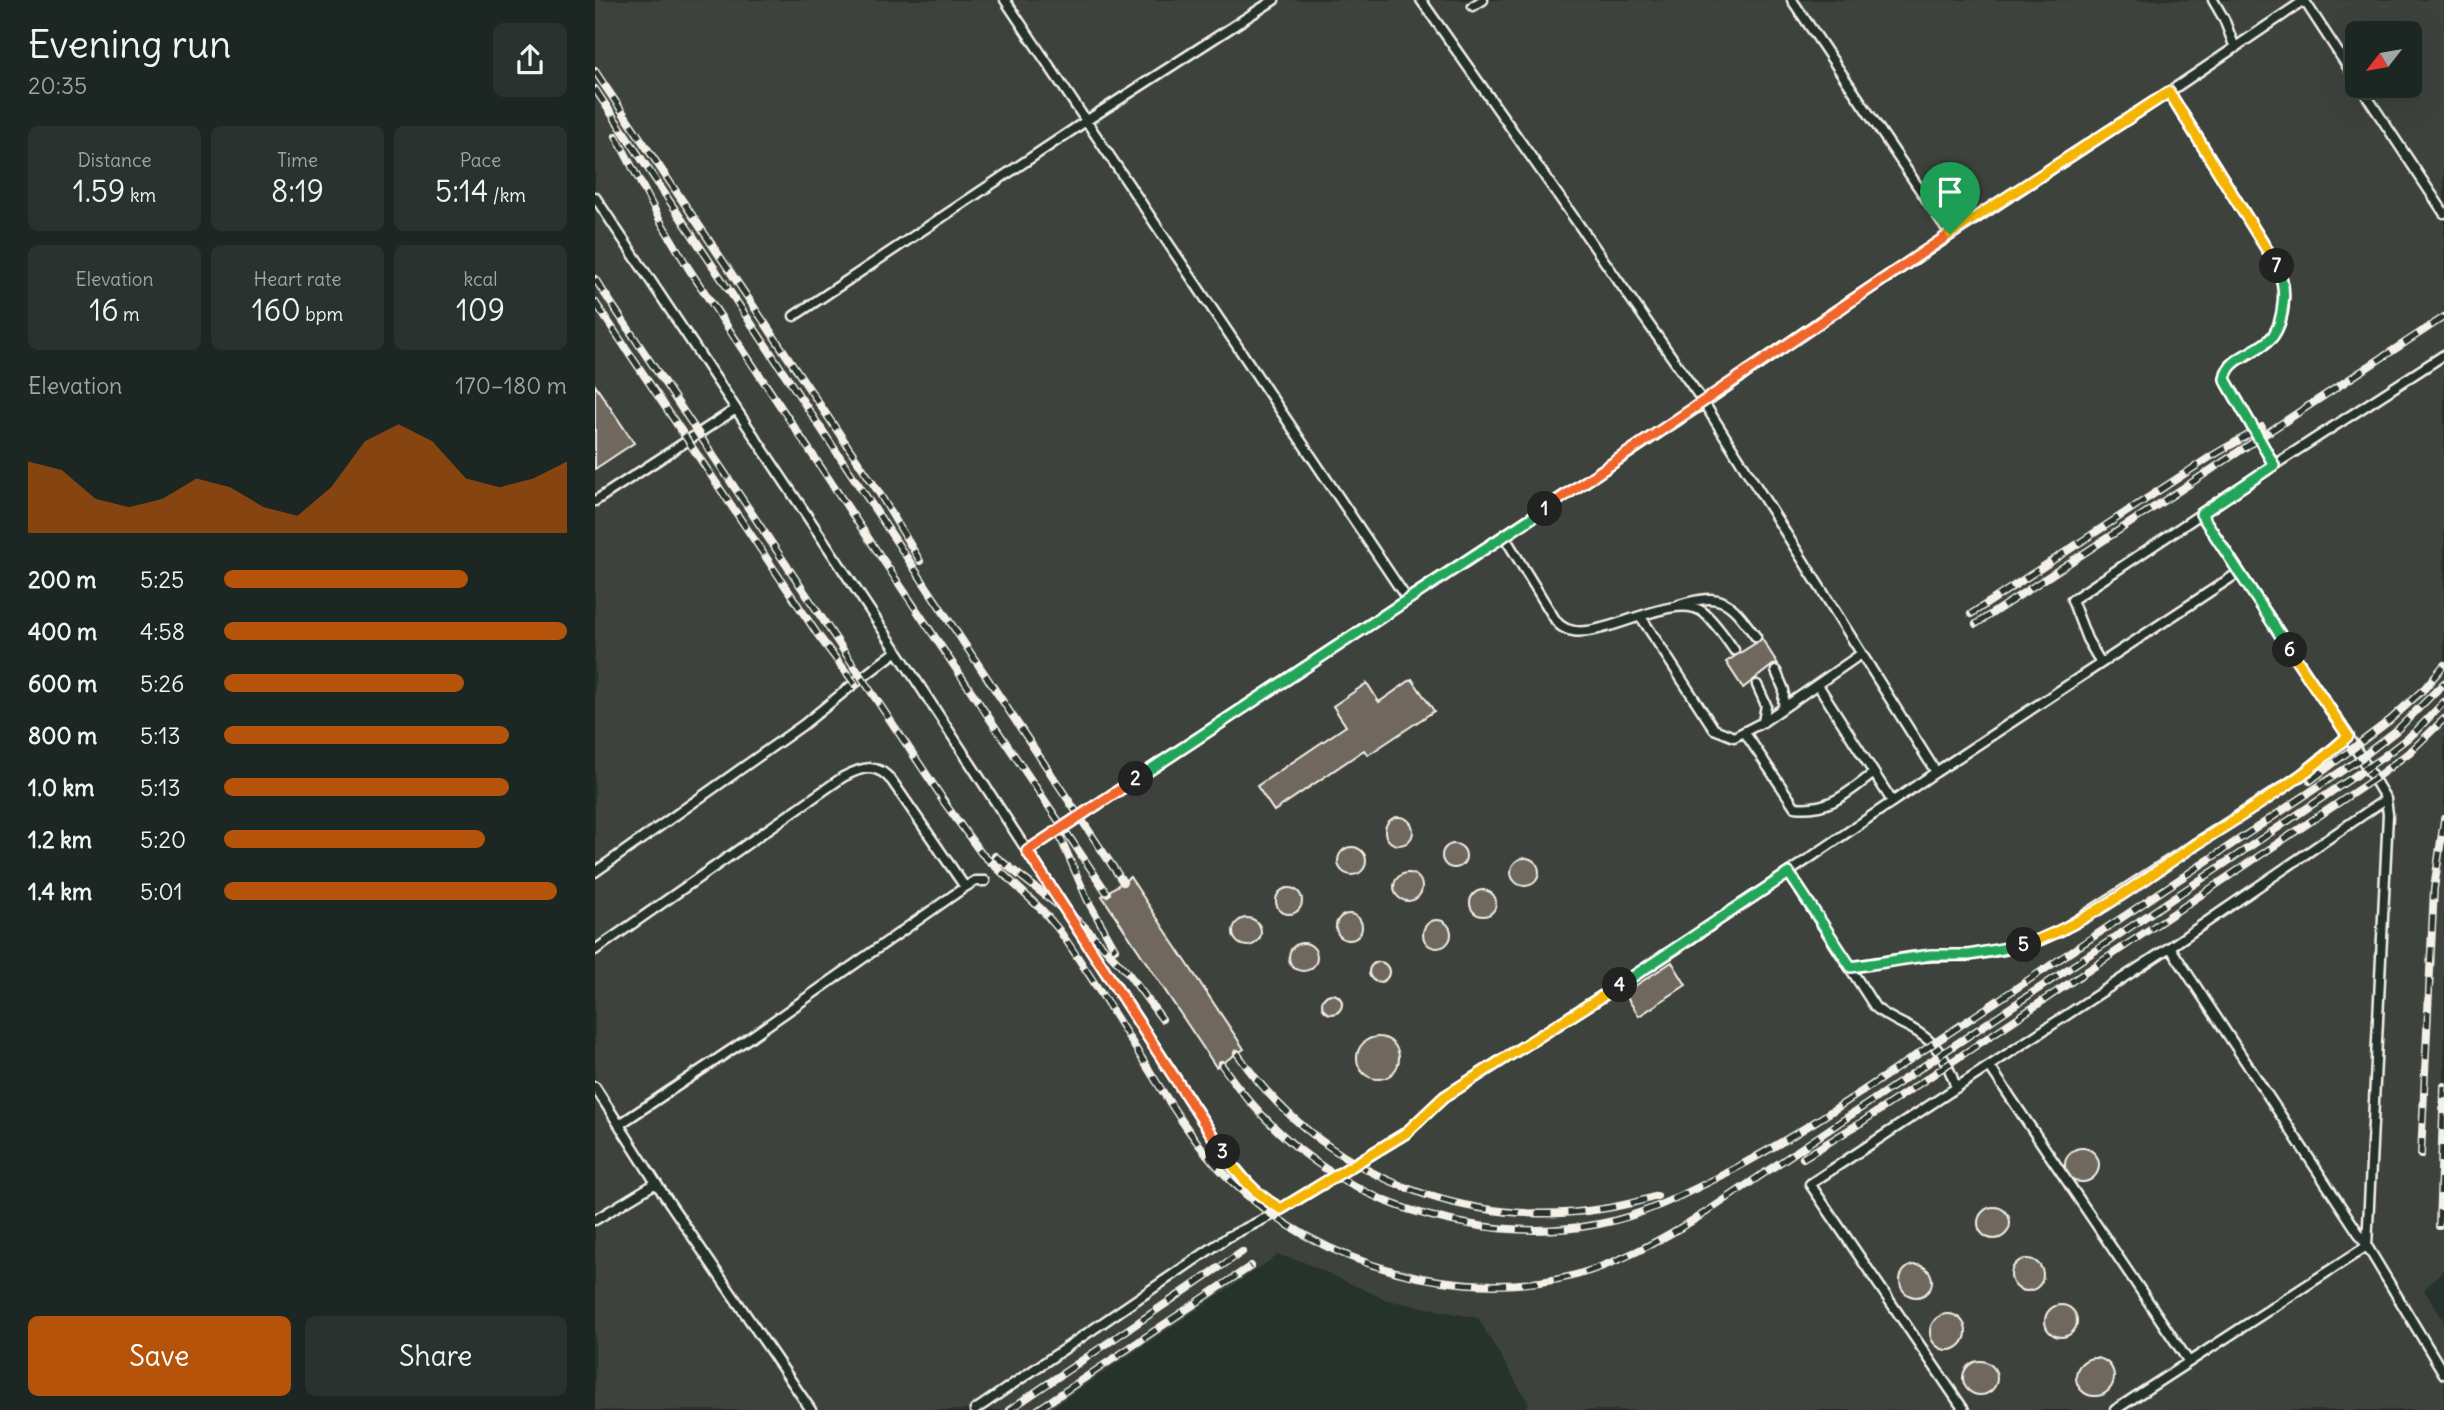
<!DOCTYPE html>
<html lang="en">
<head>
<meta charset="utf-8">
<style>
	body { margin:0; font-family:Delius,sans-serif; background:#29322f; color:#f1f3f6; height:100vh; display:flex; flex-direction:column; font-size:26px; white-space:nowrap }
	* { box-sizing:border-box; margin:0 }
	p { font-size:23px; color:#a0a5a5 }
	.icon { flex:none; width:38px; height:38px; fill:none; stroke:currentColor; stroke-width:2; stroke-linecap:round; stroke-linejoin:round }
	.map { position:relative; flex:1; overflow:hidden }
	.sheet { display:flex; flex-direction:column; background:#1c2622; width:595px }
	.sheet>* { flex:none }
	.needle { width:46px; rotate:239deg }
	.fabs { position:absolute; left:1750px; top:21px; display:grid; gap:14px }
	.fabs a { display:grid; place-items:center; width:77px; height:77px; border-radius:10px; background:#1c2622; box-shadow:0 7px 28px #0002,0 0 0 2px #3a4340; font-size:35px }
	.pin { position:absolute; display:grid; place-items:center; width:60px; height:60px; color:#fff; margin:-72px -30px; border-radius:50% 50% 50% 0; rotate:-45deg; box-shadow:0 0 7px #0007 }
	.pin .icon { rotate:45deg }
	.km { position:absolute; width:35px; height:35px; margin:-18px; border-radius:50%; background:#222; color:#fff; font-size:19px; line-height:35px; text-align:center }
	.round { display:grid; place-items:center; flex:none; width:74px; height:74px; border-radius:10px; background:#29322f }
	.overview { display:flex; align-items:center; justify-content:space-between; height:119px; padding:0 28px }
	h1 { font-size:38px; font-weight:600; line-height:52px }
	.metrics { display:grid; grid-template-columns:repeat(3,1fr); gap:10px; height:119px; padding:7px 28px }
	.metrics div { display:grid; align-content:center; border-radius:10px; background:#29322f; text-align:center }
	.metrics b { font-size:30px; font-weight:600 }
	.metrics small { font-size:19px; font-weight:400 }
	.metrics p { font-size:19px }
	.chart { height:196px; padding:14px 28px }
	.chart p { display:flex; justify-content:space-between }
	.chart svg { width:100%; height:126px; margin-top:7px; fill:#b45309; opacity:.7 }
	.primary-button { display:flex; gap:14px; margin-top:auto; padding:14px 28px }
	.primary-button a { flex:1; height:80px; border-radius:10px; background:#b45309; color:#fff; font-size:28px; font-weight:600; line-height:80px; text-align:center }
	.primary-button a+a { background:#29322f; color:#f1f3f6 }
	ul { padding:0 28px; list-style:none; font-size:23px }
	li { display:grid; grid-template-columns:112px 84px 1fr; align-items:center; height:52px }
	li i { height:18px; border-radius:9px; background:#b45309 }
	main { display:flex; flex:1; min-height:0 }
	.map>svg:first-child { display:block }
</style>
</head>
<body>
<main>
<section class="sheet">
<div class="overview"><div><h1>Evening run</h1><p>20:35</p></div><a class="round"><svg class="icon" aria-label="share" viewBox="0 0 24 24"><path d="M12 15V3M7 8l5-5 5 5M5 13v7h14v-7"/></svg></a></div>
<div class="metrics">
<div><p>Distance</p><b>1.59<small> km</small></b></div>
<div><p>Time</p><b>8:19</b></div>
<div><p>Pace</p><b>5:14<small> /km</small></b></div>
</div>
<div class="metrics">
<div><p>Elevation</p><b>16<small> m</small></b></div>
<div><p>Heart rate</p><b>160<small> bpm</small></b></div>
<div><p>kcal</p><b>109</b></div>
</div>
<div class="chart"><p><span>Elevation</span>170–180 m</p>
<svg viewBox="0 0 160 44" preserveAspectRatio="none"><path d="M0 44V19L10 22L20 32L30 35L40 32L50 25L60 28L70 35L80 38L90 28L100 12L110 6L120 12L130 25L140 28L150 25L160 19V44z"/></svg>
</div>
<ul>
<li><b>200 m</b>5:25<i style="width:71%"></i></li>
<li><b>400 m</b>4:58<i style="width:100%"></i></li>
<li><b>600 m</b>5:26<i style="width:70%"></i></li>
<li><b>800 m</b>5:13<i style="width:83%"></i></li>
<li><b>1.0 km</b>5:13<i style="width:83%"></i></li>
<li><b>1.2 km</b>5:20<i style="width:76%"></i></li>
<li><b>1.4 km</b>5:01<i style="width:97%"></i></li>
</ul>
<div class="primary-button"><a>Save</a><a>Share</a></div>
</section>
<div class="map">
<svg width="1849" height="1410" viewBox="0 0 1849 1410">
	<rect width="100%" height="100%" fill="#26332d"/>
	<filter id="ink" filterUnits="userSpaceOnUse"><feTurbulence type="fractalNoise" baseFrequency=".0143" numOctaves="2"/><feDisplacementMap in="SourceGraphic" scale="14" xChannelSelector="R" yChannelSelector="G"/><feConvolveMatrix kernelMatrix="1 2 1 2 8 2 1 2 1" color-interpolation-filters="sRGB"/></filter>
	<g filter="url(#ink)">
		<path fill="#3c433c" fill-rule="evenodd" d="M0 0H1849V1269L1829 1290 1849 1321V1410H928L934 1404 883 1318 792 1300 706 1261 683 1255 453 1410H0ZM1762 33H1815V86H1762Z"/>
		<path fill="#70685f" stroke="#f4f1e8" stroke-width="2" d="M0 385 39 443 0 469Z
			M1167 639 1183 664 1178 665 1148 688 1131 662Z
			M817 679 839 711 773 755 769 750 679 811 662 786 751 726 738 706 772 683 784 702Z
			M790 831a14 14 0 1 1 28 0a14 14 0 1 1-28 0Z
			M847 856a12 12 0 1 1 24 0a12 12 0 1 1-24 0Z
			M743 861a14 14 0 1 1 28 0a14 14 0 1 1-28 0Z
			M916 872a14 14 0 1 1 28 0a14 14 0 1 1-28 0Z
			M799 887a14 14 0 1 1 28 0a14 14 0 1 1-28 0Z
			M535 877 649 1049 621 1067 507 896Z
			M681 901a13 13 0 1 1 26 0a13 13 0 1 1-26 0Z
			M875 903a13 13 0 1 1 26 0a13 13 0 1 1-26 0Z
			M741 927a13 13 0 1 1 26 0a13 13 0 1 1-26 0Z
			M638 932a14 14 0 1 1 28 0a14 14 0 1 1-28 0Z
			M828 934a14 14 0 1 1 28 0a14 14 0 1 1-28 0Z
			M694 957a14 14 0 1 1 28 0a14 14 0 1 1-28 0Z
			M1077 962 1091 985 1044 1016 1029 993Z
			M774 972a10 10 0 1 1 20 0a10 10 0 1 1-20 0Z
			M727 1004a10 10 0 1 1 20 0a10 10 0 1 1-20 0Z
			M762 1058a21 21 0 1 1 42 0a21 21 0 1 1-42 0Z
			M1470 1165a17 17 0 1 1 34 0a17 17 0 1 1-34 0Z
			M1383 1223a16 16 0 1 1 32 0a16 16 0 1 1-32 0Z
			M1416 1275a16 16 0 1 1 32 0a16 16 0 1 1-32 0Z
			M1305 1281a16 16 0 1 1 32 0a16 16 0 1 1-32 0Z
			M1450 1321a16 16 0 1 1 32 0a16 16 0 1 1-32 0Z
			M1335 1332a18 18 0 1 1 36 0a18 18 0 1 1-36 0Z
			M1481 1377a19 19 0 1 1 38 0a19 19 0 1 1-38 0Z
			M1368 1378a17 17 0 1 1 34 0a17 17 0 1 1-34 0Z"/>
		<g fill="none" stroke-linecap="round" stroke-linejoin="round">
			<defs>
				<path id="service" d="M410 0 812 599
					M1197 0 1355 234
					M1618 0 1629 19 1640 48
					M1709 0 1762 81
					M878 6 888 0
					M1765 86 1849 213
					M1574 92 1678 259C1691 281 1694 315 1677 337 1667 349 1648 356 1636 365L1631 372 1630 379 1679 465
					M0 197 302 651 635 1162 664 1196 686 1209
					M199 316 491 121 679 0
					M0 501 141 409
					M909 536 961 621C988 657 1073 587 1108 612 1120 622 1130 637 1139 650
					M1084 605C1129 591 1135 602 1161 637
					M1046 617 1119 729 1139 737 1168 722 1266 654
					M1506 663 1492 639 1477 600 1679 465 1849 355
					M1181 671 1189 690 1188 708
					M1162 685 1171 705 1168 722
					M1150 733 1200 807C1235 811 1252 793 1279 773L1223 685
					M1341 772 1643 573
					M1279 773 1297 801
					M432 851 1109 403 1225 321 1574 92 1710 0
					M0 872 208 725 260 683 302 651
					M1194 873 1280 1007C1290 1016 1302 1021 1314 1027 1342 1042 1352 1059 1361 1088
					M1575 947 1772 1246 1849 1374
					M0 950 248 777C267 767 281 762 297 781L370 887 380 881H390
					M1256 967 1317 957 1374 955 1409 950 1447 939 1467 930 1706 775 1753 736
					M1395 1067 1594 1362
					M0 1087 61 1183 216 1410
					M25 1124 157 1036 370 887
					M0 1220 61 1183
					M380 1410 633 1237 677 1215 811 1133 849 1097 1084 947 1341 772 1109 403 826 0
					M1369 1410 1215 1184 1575 947 1791 799 1753 736 1606 514
					M1520 1410 1772 1246 1793 814 1791 799"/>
			</defs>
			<use href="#service" stroke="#f4f1e8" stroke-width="13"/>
			<use href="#service" stroke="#26332d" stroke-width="8"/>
			<defs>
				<path id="rail" d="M0 71 283 491 325 561
					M0 89 528 882
					M21 136 66 222 94 269C232 478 372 685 512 893
					M0 279 352 805
					M0 302 223 635 260 684
					M1376 614 1615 457 1667 427
					M1381 624 1849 317
					M1715 781 1795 720 1830 688 1849 665
					M346 798 386 853 447 910 464 930C497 977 526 1025 556 1073 576 1105 596 1137 620 1164 703 1257 843 1302 964 1279 1018 1268 1068 1239 1113 1211L1788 757 1819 733 1849 702
					M462 830 493 901 520 949
					M400 856 488 925 532 972 567 1019
					M642 1053C734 1189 907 1245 1062 1196
					M626 1064C672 1131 735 1183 812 1209 873 1229 941 1236 1004 1224 1046 1216 1084 1197 1122 1178 1217 1129 1304 1066 1393 1007 1517 924 1642 841 1766 758L1802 730 1849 683
					M1826 1155 1839 889 1849 819
					M1208 1158 1267 1122 1779 779 1816 751 1849 719
					M1844 1226 1849 1086
					M414 1410 647 1252
					M442 1410 656 1266"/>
			</defs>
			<use href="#rail" stroke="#f4f1e8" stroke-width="8"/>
			<use href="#rail" stroke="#26332d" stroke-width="5" stroke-dasharray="16" stroke-linecap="butt"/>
		</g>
	</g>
	<g fill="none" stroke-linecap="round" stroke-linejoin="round" filter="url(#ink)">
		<defs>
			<path id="split-1" d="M950 509 1355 234"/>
			<path id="split-2" d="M541 779 950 509"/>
			<path id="split-3" d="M541 779 432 851 628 1152"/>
			<path id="split-4" d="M628 1152C644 1176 661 1195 686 1209L811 1133 849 1097 1025 985"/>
			<path id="split-5" d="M1025 985 1194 873 1256 967 1336 955H1374L1429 945"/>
			<path id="split-6" d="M1429 945C1490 925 1543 883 1596 848 1649 813 1706 781 1753 736L1695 650"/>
			<path id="split-7" d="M1682 266C1688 279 1690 290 1688 304 1687 315 1685 326 1678 336 1665 353 1634 355 1630 379L1679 465 1606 514 1695 650"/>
			<path id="split-8" d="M1355 234 1574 92 1682 266"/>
		</defs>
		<use href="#split-1" stroke="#fff" stroke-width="14"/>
		<use href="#split-2" stroke="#fff" stroke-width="14"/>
		<use href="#split-3" stroke="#fff" stroke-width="14"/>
		<use href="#split-4" stroke="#fff" stroke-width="14"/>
		<use href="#split-5" stroke="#fff" stroke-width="14"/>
		<use href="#split-6" stroke="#fff" stroke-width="14"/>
		<use href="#split-7" stroke="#fff" stroke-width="14"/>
		<use href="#split-8" stroke="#fff" stroke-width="14"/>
		<use href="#split-1" stroke="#f0652b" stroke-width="9"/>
		<use href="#split-2" stroke="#22a559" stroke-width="9"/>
		<use href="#split-3" stroke="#f0652b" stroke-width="9"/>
		<use href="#split-4" stroke="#f5b400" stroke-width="9"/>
		<use href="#split-5" stroke="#22a559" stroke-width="9"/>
		<use href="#split-6" stroke="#f5b400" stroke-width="9"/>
		<use href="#split-7" stroke="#22a559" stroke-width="9"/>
		<use href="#split-8" stroke="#f5b400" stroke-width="9"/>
	</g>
</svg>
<div class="fabs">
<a><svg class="needle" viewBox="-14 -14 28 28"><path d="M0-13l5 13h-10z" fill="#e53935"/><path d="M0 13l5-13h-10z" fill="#a0a5a5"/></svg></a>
</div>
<div class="pin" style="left:1355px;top:234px;background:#1e9e55"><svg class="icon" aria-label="arrive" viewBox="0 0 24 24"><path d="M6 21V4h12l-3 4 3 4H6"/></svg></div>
<b class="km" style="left:950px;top:509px">1</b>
<b class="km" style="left:541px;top:779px">2</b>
<b class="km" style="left:628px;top:1152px">3</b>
<b class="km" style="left:1025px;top:985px">4</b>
<b class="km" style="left:1429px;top:945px">5</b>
<b class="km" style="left:1695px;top:650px">6</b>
<b class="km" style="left:1682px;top:266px">7</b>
</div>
</main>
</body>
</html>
